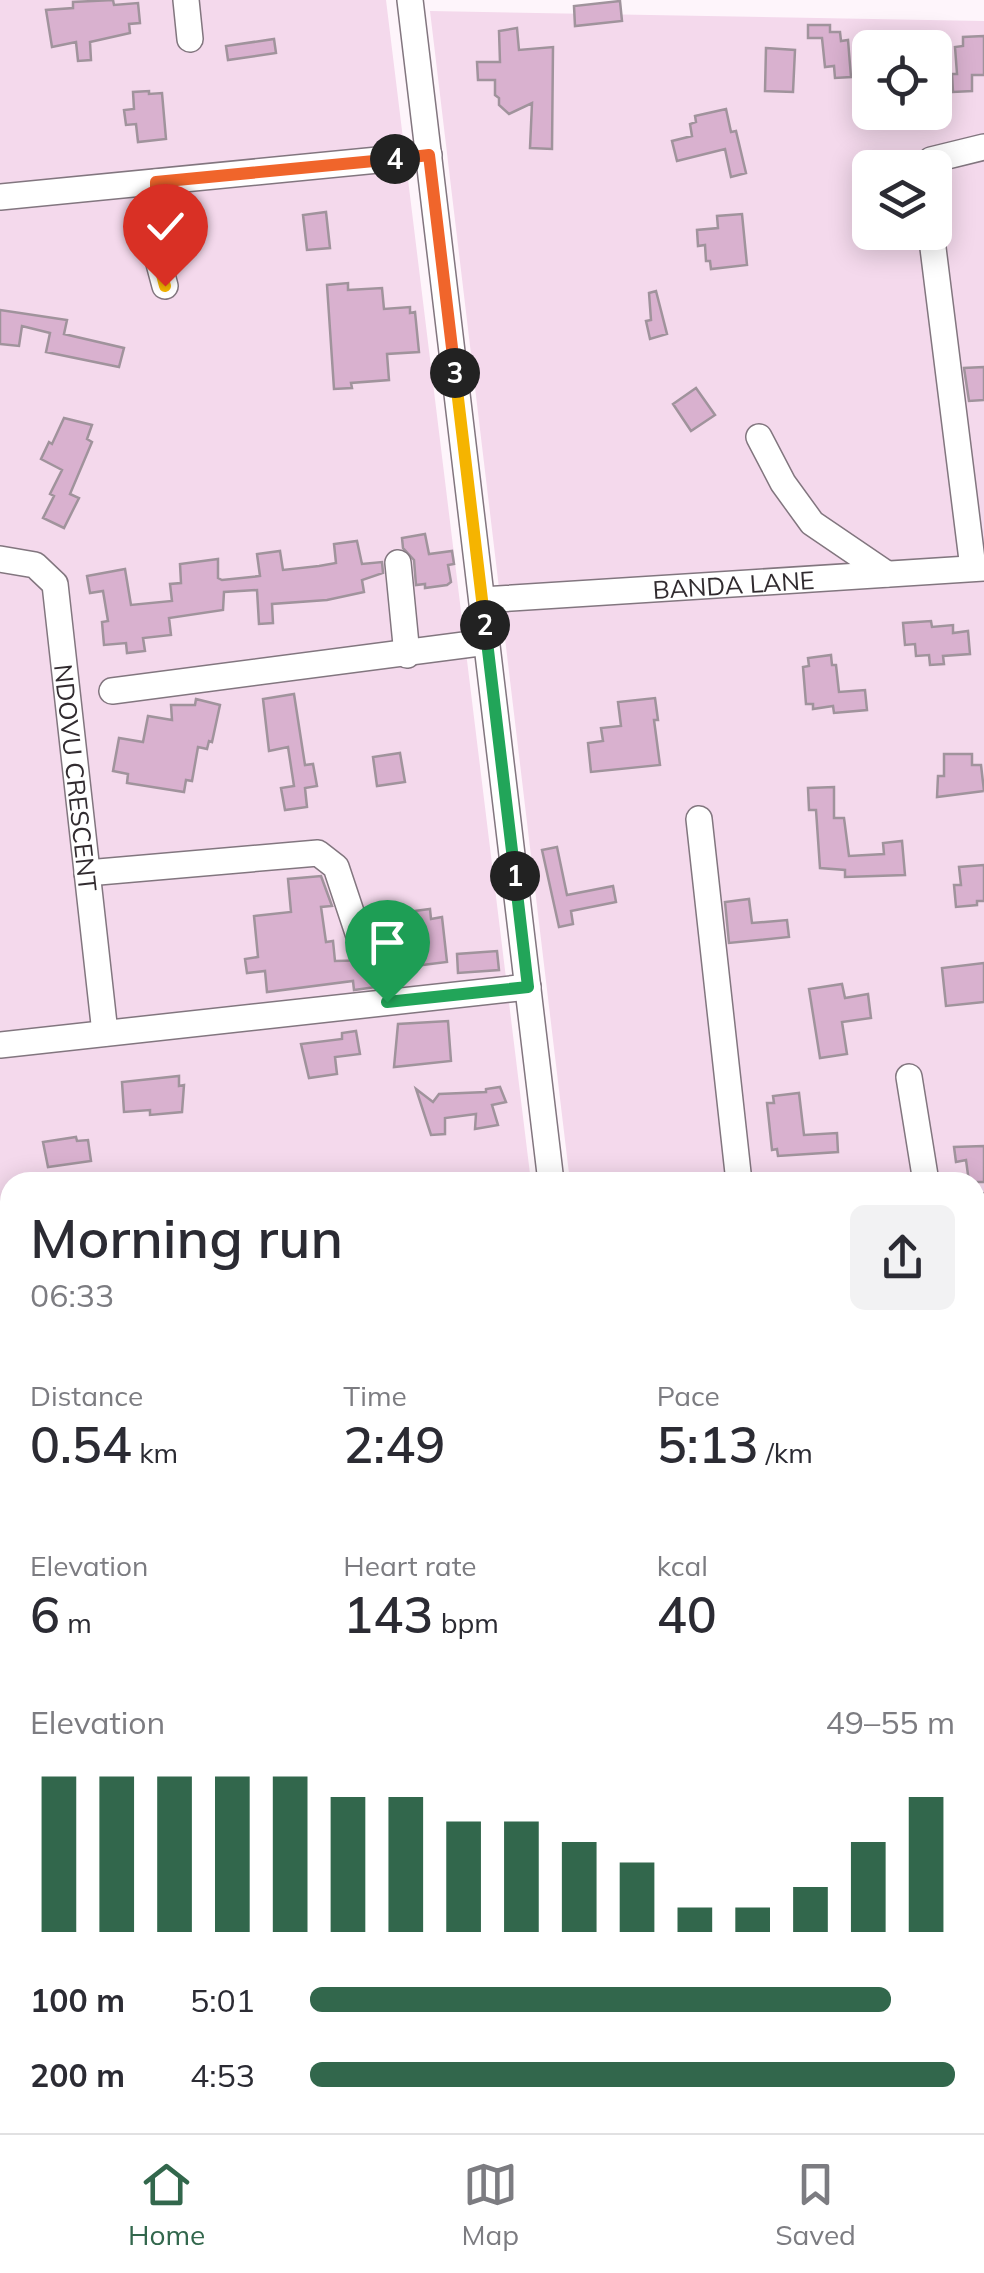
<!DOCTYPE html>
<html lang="en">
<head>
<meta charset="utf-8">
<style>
	body { margin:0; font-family:Mulish,sans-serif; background:#f2f2f3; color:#2b2b33; height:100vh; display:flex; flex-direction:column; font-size:38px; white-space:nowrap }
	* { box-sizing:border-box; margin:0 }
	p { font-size:32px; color:#7c7c81 }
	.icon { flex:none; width:55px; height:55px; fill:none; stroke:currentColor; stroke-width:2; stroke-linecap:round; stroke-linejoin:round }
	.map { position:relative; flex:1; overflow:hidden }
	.panel { position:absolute; left:0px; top:1172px; width:985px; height:962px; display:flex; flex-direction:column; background:#fff; border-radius:30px 30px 0 0; box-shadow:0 5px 25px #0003 }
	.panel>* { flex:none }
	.buttons { position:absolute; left:852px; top:30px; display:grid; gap:20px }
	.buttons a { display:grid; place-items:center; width:100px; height:100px; border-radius:15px; background:#fff; box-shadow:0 5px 25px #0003; font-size:50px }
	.pin { position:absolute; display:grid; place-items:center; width:85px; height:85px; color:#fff; margin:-102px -42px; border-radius:50% 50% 50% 0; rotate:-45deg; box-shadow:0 0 10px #0007 }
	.pin .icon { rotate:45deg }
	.km { position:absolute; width:50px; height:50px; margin:-25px; border-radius:50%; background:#222; color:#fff; font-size:28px; line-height:50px; text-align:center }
	.round { display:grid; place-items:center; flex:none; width:105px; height:105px; border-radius:15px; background:#f2f2f3 }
	.summary { display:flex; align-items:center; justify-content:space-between; height:170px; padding:0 30px }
	h1 { font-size:55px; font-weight:600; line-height:75px }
	.metrics { display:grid; grid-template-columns:repeat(3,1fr); gap:15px; height:170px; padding:10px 30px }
	.metrics div { display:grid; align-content:center }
	.metrics b { font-size:50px; font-weight:600 }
	.metrics small { font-size:28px; font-weight:400 }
	.metrics p { font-size:28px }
	.chart { height:280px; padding:20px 30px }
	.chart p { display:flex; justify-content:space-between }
	.chart svg { width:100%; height:180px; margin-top:10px; stroke:#32674c; stroke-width:6 }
	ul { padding:0 30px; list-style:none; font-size:32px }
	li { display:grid; grid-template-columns:160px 120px 1fr; align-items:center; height:75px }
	li i { height:25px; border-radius:12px; background:#32674c }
	.tabs { display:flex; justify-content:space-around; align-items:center; height:140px; border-top:2px solid #e1e1e2; background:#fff; font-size:28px; color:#7c7c81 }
	.tabs a { display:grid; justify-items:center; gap:5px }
	.tabs .selected { color:#32674c }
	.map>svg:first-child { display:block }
</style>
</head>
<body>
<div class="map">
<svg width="984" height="2133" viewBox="0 0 984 2133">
	<rect width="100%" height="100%" fill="#fef5fb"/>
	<path fill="#f4d9ec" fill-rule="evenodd" d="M0 0H386L531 1182H10V2072L0 2073Z
		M430 11 984 21V1966L975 1967V1182H570ZM870 48H935V112H870ZM870 168H935V232H870Z"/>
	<path fill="#d9b1cf" stroke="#a0939c" stroke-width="2.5" d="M113 0 114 5 138 3 140 23 129 24 130 33 90 42 91 60 78 61 76 42 52 47 46 10 73 8V2Z
		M620 1 622 21 575 26 574 6Z
		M808 25H830V32H840L841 41 848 40 851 77 835 78 834 66 825 67 822 38H808Z
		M517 28 519 50 553 47 552 149 530 148 532 103 509 114 499 105V98L495 95V80H478L477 62H500L499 31Z
		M984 36V75H972V91L953 92 952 74H957L955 47 963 46V37Z
		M274 39 276 53 228 60 226 46Z
		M766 48 795 50 793 92 765 91Z
		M149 91V94L162 93 166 139 138 142 136 124 126 125 124 110 134 109 133 92Z
		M726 109 731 132 736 131 746 173 731 177 725 149 677 161 672 141 692 136 690 124 696 122 695 116Z
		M326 212 330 248 307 250 303 215Z
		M742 214 747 265 711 269 710 261H706L705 245 698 246 697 230 718 228 717 216Z
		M348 283V290L382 288 384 309 410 307V313L415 312 419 352 387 354 389 380 351 383 352 388 334 389 327 285Z
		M656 291 667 334 650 339 646 321 651 320 649 293Z
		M0 310 67 320 64 334 124 348 119 367 46 352 50 333 22 326 19 346 0 344Z
		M984 367V400L969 401 964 368Z
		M696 388 715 415 691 431 673 404Z
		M64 418 92 425 87 439 92 442 70 494 79 498 64 528 43 518 54 496 50 494 62 470 41 459 49 442 52 444Z
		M425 534 429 554 452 551 454 564 448 565 451 582 447 585 425 588V584L416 585 414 560 403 548 402 538Z
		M357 541 362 564 382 562 383 573 362 580 364 592 327 600 272 604 273 623 259 624 257 590 224 592 223 610 169 618 171 635 143 638 145 651 127 653 126 643 104 645 102 622 108 621 103 591 90 593 87 576 125 569 131 605 172 601 170 584 181 583 180 564 218 559V578L222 580 260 576 257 554 280 551 283 570 319 566 336 563 334 544Z
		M931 621 932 627 953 625V633L968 631 970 654 943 656 944 664 930 665 929 655 916 656 915 644 905 645 903 623Z
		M831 655 832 665H836L839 692 865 690 867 710 834 713 833 706 813 709V704H806L803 667 809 666 808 658Z
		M294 694 305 765 313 764 317 786 305 788 307 807 285 810 281 788 294 786 288 747 269 751 263 699Z
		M655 698 658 720H654L660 765 591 772 588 743 603 741 601 728 621 726 618 702Z
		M196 699 220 705 212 742 209 741 207 749 198 747 192 781 186 780 184 792 127 783 128 774 113 771 119 738 143 742 148 716 172 720 171 705H195Z
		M400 753 405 782 377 786 373 757Z
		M944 754H972V765H981L984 791 937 797 938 776H944Z
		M834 787V818H844L849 856 884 854 883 843 902 841 905 875 845 877V870L820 868 816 810H809L808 788Z
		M557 847 567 895 613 886 616 902 571 911 573 924 559 927 542 850Z
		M984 865V901H977V905L956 907 954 885H961L959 867Z
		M321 876 332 906 321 907 326 942 333 941 335 961 378 960 380 979H375L376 987 354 990 353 981 267 992 265 971 247 973 245 959 258 957 254 916 291 912 288 879Z
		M749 899 752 923 787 920 789 937 729 943 725 902Z
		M430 909 431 919 442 917 447 962 422 965 421 951H410L411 938 406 923 415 921 414 911Z
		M497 951 499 970 458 973 457 954Z
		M984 963V1002L946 1006 942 968Z
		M842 984 845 998 868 994 871 1018 842 1022 847 1054 820 1058 809 989Z
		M448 1021 451 1061 394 1067 398 1024Z
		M356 1031 360 1054 335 1057 337 1074 309 1078 301 1044 342 1039V1033Z
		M179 1076V1086L184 1085 182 1112 150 1115V1110L124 1112 122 1082Z
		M500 1087 506 1102 492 1105 498 1125 475 1129 476 1114 445 1118V1134L431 1135 416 1089 433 1102 439 1094 486 1092V1089Z
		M799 1093 804 1135 837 1133 838 1152 778 1156 777 1149 772 1150 767 1103H774L773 1096Z
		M76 1137 77 1141 88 1140 91 1161 48 1167 43 1142Z
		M984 1146V1182H969L966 1160 956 1162 954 1147Z"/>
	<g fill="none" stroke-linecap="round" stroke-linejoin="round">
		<defs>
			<g id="minor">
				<path d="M186 0 190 39"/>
				<path d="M410 0 551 1182"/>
				<path d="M926 168 931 160 984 147"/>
				<path d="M156 182 153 241 165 286"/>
				<path d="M0 197 429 155"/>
				<path d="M931 232 973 568"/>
				<path d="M759 437 783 483 812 523 887 574"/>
				<path id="s1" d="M0 559 35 565 55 584 105 1033"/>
				<path d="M398 563 407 655"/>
				<path id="s2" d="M482 600 984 568"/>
				<path d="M112 691 487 642"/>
				<path d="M699 819 739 1182"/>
				<path d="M87 873 318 853 336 867 361 942 367 945 395 940"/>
				<path d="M0 1045 528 987"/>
				<path d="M909 1077 926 1182"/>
				<path d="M977 1207 984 1206"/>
				<path d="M975 1303 984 1302"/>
				<path d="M0 1371 10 1369"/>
				<path d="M0 1907 10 2012"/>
				<path d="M975 1985 984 1984"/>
				<path d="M0 2102 10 2101"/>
				<path d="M148 2125V2133"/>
				<path d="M942 2125 943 2133"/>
			</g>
		</defs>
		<use href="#minor" stroke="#82767f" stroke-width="28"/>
		<use href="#minor" stroke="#fff" stroke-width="25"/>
	</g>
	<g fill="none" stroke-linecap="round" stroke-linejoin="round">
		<defs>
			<path id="split-1" d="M387 1002 528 987 515 876"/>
			<path id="split-2" d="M485 625 515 876"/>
			<path id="split-3" d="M455 373 485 625"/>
			<path id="split-4" d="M395 159 429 155 455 373"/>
			<path id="split-5" d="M156 195V182L395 159"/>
			<path id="split-6" d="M156 195 153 241 165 286"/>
		</defs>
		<use href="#split-1" stroke="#fff" stroke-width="20"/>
		<use href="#split-2" stroke="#fff" stroke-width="20"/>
		<use href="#split-3" stroke="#fff" stroke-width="20"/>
		<use href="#split-4" stroke="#fff" stroke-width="20"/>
		<use href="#split-5" stroke="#fff" stroke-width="20"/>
		<use href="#split-6" stroke="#fff" stroke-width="20"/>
		<use href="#split-1" stroke="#22a559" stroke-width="12"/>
		<use href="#split-2" stroke="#22a559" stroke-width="12"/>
		<use href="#split-3" stroke="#f5b400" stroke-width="12"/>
		<use href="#split-4" stroke="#f0652b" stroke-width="12"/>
		<use href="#split-5" stroke="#f0652b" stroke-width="12"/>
		<use href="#split-6" stroke="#f5b400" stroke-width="12"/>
	</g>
	<g text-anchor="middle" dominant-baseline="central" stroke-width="8" stroke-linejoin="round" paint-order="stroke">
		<g font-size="25" fill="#312b2f" stroke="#fff">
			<text stroke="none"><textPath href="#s2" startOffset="252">BANDA LANE</textPath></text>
			<text stroke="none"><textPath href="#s1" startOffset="258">NDOVU CRESCENT</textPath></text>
		</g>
	</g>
</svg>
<div class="buttons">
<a><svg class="icon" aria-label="locate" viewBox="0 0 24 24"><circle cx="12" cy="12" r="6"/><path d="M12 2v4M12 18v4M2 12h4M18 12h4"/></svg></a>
<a><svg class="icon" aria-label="layers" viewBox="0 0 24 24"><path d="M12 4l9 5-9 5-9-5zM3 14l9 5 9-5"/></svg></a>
</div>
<div class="pin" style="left:387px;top:1002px;background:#1e9e55"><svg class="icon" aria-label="arrive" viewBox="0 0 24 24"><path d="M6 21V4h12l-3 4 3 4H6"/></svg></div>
<div class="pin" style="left:165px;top:286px;background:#d93025"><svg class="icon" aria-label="check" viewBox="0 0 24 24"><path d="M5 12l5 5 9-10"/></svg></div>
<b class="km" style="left:515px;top:876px">1</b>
<b class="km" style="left:485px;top:625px">2</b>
<b class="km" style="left:455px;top:373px">3</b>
<b class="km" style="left:395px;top:159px">4</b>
<section class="panel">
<div class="summary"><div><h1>Morning run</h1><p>06:33</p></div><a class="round"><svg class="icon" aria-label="share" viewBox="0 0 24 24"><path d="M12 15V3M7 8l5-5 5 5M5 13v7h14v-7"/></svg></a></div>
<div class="metrics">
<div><p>Distance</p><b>0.54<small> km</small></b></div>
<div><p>Time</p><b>2:49</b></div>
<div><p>Pace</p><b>5:13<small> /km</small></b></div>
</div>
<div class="metrics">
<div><p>Elevation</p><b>6<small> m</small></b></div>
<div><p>Heart rate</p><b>143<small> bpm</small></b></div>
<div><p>kcal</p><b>40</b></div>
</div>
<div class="chart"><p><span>Elevation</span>49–55 m</p>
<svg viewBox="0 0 160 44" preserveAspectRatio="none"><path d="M5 44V6M15 44V6M25 44V6M35 44V6M45 44V6M55 44V11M65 44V11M75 44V17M85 44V17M95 44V22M105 44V27M115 44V38M125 44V38M135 44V33M145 44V22M155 44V11"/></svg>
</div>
<ul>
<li><b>100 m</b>5:01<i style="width:90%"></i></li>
<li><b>200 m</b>4:53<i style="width:100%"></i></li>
</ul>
</section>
</div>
<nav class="tabs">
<a class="selected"><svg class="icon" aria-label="home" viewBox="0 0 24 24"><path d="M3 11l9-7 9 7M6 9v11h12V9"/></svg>Home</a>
<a><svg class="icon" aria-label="map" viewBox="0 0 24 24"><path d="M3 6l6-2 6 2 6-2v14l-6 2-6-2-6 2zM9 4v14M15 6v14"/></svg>Map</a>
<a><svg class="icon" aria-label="saved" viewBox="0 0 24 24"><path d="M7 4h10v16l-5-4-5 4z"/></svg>Saved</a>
</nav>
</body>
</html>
